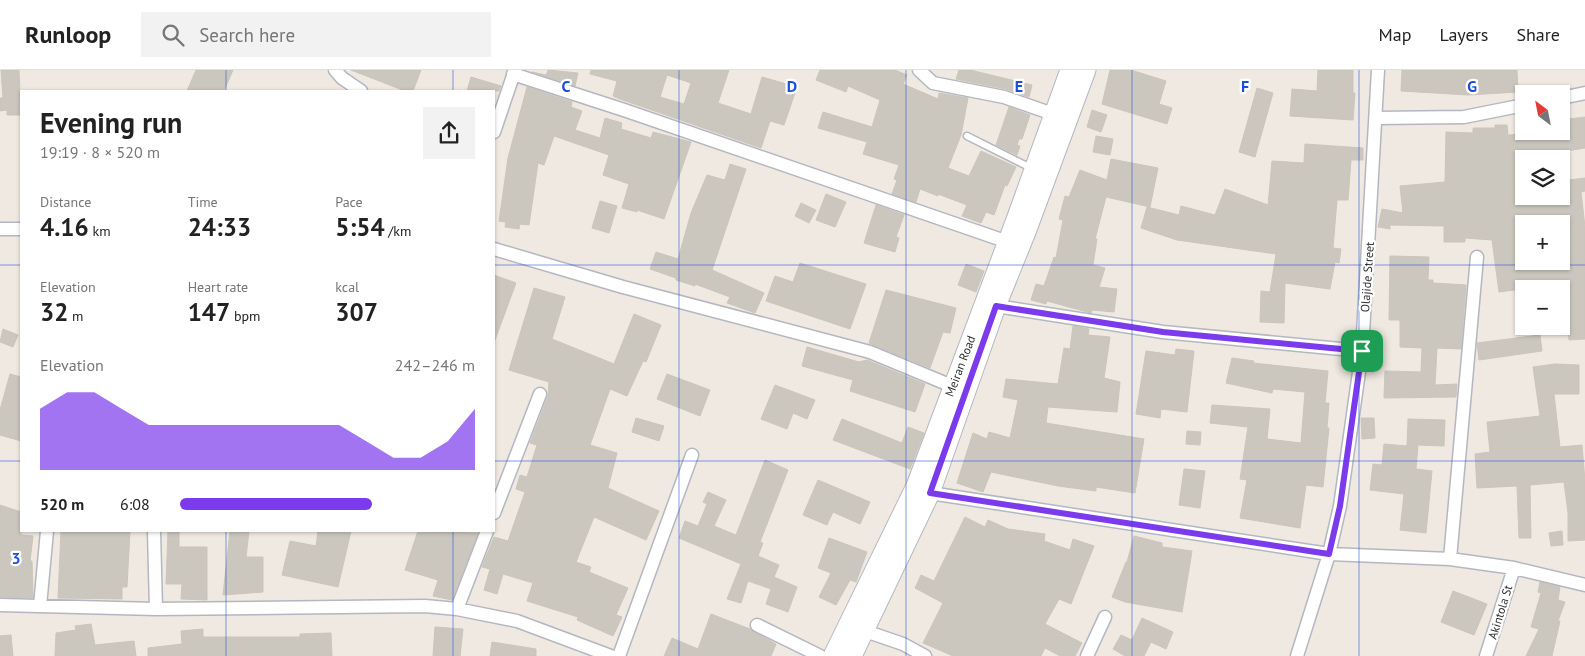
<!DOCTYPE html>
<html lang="en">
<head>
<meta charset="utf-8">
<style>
	body { margin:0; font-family:"PT Sans",sans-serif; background:#f2f2f2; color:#222; height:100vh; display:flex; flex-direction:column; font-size:19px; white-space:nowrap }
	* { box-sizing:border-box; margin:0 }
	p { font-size:16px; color:#767676 }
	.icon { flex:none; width:28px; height:28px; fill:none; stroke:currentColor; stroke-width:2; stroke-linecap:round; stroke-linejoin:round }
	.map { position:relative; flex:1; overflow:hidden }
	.drawer { position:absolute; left:20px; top:20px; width:475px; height:442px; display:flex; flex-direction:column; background:#fff; border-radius:0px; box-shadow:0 1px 4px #0004 }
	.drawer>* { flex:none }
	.needle { width:32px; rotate:328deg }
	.buttons { position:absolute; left:1515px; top:15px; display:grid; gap:10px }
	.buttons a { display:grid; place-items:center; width:55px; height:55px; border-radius:0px; background:#fff; box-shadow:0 1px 4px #0004; font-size:25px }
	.pin { position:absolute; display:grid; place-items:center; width:42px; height:42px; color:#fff; margin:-21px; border-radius:10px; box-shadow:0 2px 8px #0006 }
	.round { display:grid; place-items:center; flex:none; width:52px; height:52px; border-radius:0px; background:#f2f2f2 }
	.head { display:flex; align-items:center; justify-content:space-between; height:85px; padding:0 20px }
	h1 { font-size:28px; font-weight:700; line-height:38px }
	.stats { display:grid; grid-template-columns:repeat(3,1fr); gap:8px; height:85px; padding:5px 20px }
	.stats div { display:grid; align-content:center }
	.stats b { font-size:25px; font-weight:700 }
	.stats small { font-size:14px; font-weight:400 }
	.stats p { font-size:14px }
	.chart { height:140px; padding:10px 20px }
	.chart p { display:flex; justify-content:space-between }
	.chart svg { width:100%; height:90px; margin-top:5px; fill:#7c3aed; opacity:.7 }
	ul { padding:0 20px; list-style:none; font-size:16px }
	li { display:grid; grid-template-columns:80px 60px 1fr; align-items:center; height:38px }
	li i { height:12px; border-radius:6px; background:#7c3aed }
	header { display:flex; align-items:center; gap:30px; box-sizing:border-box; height:70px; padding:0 25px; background:#fff; border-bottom:1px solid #e0e0e0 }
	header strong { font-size:24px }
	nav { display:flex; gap:28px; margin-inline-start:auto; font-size:18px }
	.search { width:350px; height:45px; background:#f2f2f2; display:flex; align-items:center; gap:12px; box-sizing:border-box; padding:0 18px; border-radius:0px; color:#767676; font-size:19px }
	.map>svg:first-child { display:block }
</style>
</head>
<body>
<header>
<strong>Runloop</strong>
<div class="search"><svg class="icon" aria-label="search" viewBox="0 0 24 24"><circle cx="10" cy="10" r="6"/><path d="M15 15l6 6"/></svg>Search here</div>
<nav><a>Map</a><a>Layers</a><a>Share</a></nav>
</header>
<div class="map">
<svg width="1585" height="586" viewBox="0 0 1585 586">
	<rect width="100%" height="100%" fill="#efe9e1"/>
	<path fill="#cbc7bf" stroke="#cbc5ba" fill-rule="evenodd" d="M1 0H19L21 45H7V40L0 41V28H3Z
		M196 0H233L224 21H187Z
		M351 0H421L413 21H405Z
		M548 0 578 3 575 16 532 2 546 5Z
		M591 0H729L718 33 751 44 762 7 797 17 784 55 770 51 761 78 620 29 613 26 617 11 590 4ZM667 5 691 13 684 34 660 27Z
		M820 0H895L907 5 903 14 938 29 939 23 968 28 961 65 948 98 969 106 981 81 1016 97 1007 116 1005 115 994 145 986 142 981 153 962 146 967 135 938 124V126L920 119 916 132 892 124 897 110 894 109 899 95 863 84 867 72 818 58 823 42 872 57 880 30 848 16 846 22 816 10Z
		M959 0H970L1032 15 1029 27 1006 19 956 9Z
		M1110 0H1131L1166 11 1159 34 1172 38 1167 54 1102 34Z
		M1318 0H1353V23H1355L1353 50 1290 46 1292 19 1317 21Z
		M1402 0H1517L1518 22 1468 25 1401 21Z
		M471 7 501 16 499 21H467Z
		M527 17 572 32 571 37 582 41 575 60 600 68 605 48 622 53 621 59 651 68 653 62 691 72 664 149 637 140V142L622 138 629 114 603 105 609 85 554 66 544 95 538 93 529 155 520 154 519 159 505 157 506 152 499 151 508 88Z
		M1257 18 1273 23 1255 87 1239 82Z
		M1009 37 1030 45 1022 69H1019L1017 75 1020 76 1017 85 996 75Z
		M1092 40 1107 45 1101 62 1087 57Z
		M1585 47V78L1549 84V89H1524V126H1561V111L1585 108V121L1581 122 1585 157V269L1569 270 1568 255 1561 256V214L1499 222 1492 170 1465 168V172H1444V156L1390 155V159L1378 157 1382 139 1403 143 1400 116 1445 112 1446 62 1473 63V58H1495V55H1507L1508 65 1561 61V50ZM1524 154H1567L1565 190 1524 191Z
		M1096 66 1113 69 1110 85 1093 82Z
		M1305 74 1363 78V90H1351L1348 130H1337L1333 178 1341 179 1339 193 1335 192 1330 219 1285 213 1284 253 1260 252 1261 221 1270 222 1276 184 1177 170 1141 158 1147 137 1179 145 1181 136 1215 145 1225 119 1268 135 1272 91 1304 93Z
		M1111 89 1158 98 1150 137 1106 127 1095 169H1097L1093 195 1105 198 1099 217 1117 219 1114 242 1092 240 1091 243 1047 231 1046 234 1031 230 1036 214 1044 216 1054 187 1056 188 1063 150 1059 149 1065 126 1069 127 1080 100 1107 110Z
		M730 94 746 99 712 200 764 223 755 243 727 233 730 227 695 214V216L676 210V208L650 199 656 182 678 189 691 143 707 105 725 110Z
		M826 124 846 132 835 157 816 150Z
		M600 131 617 136 609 163 592 158Z
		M801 133 816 140 809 153 795 146Z
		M876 135 904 145 896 167 899 168 895 182 864 173Z
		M1390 186 1429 187 1428 210H1433V213L1466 215 1461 279 1437 278 1435 315 1457 314 1456 327 1384 328 1385 301 1421 302 1422 278 1400 277V250H1389Z
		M800 193 866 214 850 259 766 231 775 206 793 212Z
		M966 194 984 201 976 222 958 215Z
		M494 205 516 213 495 270H494Z
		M534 218 565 227 552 269 614 294 634 244 661 255 646 292 643 291 627 326 610 319 590 375 617 383 608 418 659 441 646 470 594 447 576 492 591 497 589 502 628 518 616 545 622 547 613 566 577 550 578 547 527 531 533 513 503 504 497 524 484 520 490 499 482 497 494 467 508 471 525 422 516 419 520 405 527 407 537 375 530 373 548 326 549 312 509 300Z
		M886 220 956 238 950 263 943 262 930 298 869 273Z
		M1073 256 1089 259 1088 265 1110 267 1104 308 1120 312 1117 342 1048 337 1046 353 1144 369 1135 423 1096 417V421L1058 416 991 402 983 422 957 413 973 363 987 369 989 362 1010 368 1018 330 1003 327 1006 309 1058 314 1064 278 1070 279Z
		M3 259 18 265 13 277 0 272Z
		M1540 265 1542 281 1479 290 1477 273Z
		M807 277 859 292 867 290 925 314 915 342 850 321 853 310 802 296Z
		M1176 279 1194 281 1187 342 1161 339 1160 348 1136 344 1146 281 1175 285Z
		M1232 288 1254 291 1253 293 1328 301 1325 333H1329L1327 358H1329L1323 417 1306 415 1300 458 1240 448 1247 410 1240 409 1248 357 1210 353 1212 335 1270 339 1267 369 1301 373 1305 322 1273 319 1272 323 1226 313Z
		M1555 294 1579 295V324H1554L1560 377 1582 375 1585 411V470L1568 471V443L1564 412 1530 415 1531 468H1519L1517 416 1477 418 1475 384 1490 382 1487 352 1540 346 1533 297Z
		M10 304 21 307V371L0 365V340Z
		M667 304 710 320 700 346 657 329Z
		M775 315 815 330 807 349 793 343 787 359 761 349Z
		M636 348 664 356 659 371 632 362Z
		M1361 348H1374L1375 368 1362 369Z
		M842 349 902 373 908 357 924 363 910 399 833 370Z
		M1408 349 1445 350 1444 376 1418 375 1416 399 1432 401 1426 463 1400 460 1404 424 1370 420 1373 394 1382 395 1384 374 1407 376Z
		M1187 361 1201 362 1200 375 1186 374Z
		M765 390 788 400 760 472 763 473 758 486 779 495 774 507 797 517 788 542 766 534 771 519 748 511 741 533 727 529 741 494 679 468 685 451 698 456 707 434 703 432 708 422 726 430 714 456 736 465Z
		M1184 399 1205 401 1200 438 1179 435Z
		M818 410 870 432 860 454 833 442 827 455 803 445Z
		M0 435 21 442V465L33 466 30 491H32L33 528 0 527Z
		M965 447 985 457 988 450 1008 459 1045 464 1044 471 1070 480 1073 469 1094 476 1071 534 1059 529 1045 554 1082 573 1075 586H1060L1045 578 1041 586H953L923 573 943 533 915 518 921 505 934 511Z
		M61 461H130L127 517H122V529L58 528Z
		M168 461H179V477H207V530L181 529 182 514H166Z
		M230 461H249L246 487H263V522L223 525Z
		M318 461H351L338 517 282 505 290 471 316 476Z
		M418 461 478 463 452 530 433 526 438 510 405 500Z
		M1562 461 1563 475 1551 476 1549 463Z
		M1134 466 1162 473V477L1192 481 1182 542 1125 532 1112 527 1126 492H1127Z
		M829 468 867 482 856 512 850 510 836 535 819 527 831 503 818 498Z
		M1540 512 1560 517 1558 530 1565 532 1558 551H1560L1552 586H1526L1539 559 1531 557 1541 523 1538 522Z
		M1453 521 1487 534 1474 565 1441 552Z
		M711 544 750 559 776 574 771 586H664L672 568 698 579Z
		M1142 548 1173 562 1166 579 1151 572 1144 586H1125L1113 579 1121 565 1132 570Z
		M91 554 95 575 134 571 136 586H55L56 563 76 560 75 556Z
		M435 557 463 559 460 586H433Z
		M203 559V567H300V564L331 563 332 586H148V578L182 574 181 561Z
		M11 565 13 586H0V566Z
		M492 572 536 579V586H490Z"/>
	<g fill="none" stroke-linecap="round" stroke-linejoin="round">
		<defs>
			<path id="service" d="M967 66 1031 98"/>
			<path id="minor" d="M335 0 342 8 361 21
				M919 0 933 13 1004 27 1053 44
				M513 4 624 40 1008 172
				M1561 28 1585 23
				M1377 48 1464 47 1524 35
				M494 62 515 0
				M0 159H21
				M494 179 623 217 870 282 952 316
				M996 236 1163 262 1362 281
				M930 423 1329 484 1450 489 1514 498 1585 515
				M494 443 540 324
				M154 461 156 539
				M1450 489 1477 187
				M0 535 156 539 425 536 457 539 517 551 611 586
				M40 536 47 461
				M457 539 487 461
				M757 555 820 586
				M865 561 903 574 925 586
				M619 586 692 385
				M1087 586 1105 547
				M1297 586 1329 484 1340 436 1362 281 1378 0
				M1486 586 1514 498"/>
			<path id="secondary" d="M833 586 916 416 1017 147 1070 0
				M852 586 930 423 996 236 1026 162 1086 0"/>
		</defs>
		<use href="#service" stroke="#b4b7c1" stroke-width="9"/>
		<use href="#minor" stroke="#b4b7c1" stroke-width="15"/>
		<use href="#secondary" stroke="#b4b7c1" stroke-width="21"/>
		<use href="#service" stroke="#fff" stroke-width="6"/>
		<use href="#minor" stroke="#fff" stroke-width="12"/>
		<use href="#secondary" stroke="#fff" stroke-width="19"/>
	</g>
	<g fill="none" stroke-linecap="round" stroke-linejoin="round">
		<defs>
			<path id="route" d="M996 236 1163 262 1362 281 1340 436 1329 484 930 423Z"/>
		</defs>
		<use href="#route" stroke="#fff" stroke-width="10"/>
		<use href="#route" stroke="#7c3aed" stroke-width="6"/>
	</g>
	<path fill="none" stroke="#1d4ed8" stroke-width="1" stroke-opacity="0.55" d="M226 0V21M453 0V21M679 0V586M906 0V586M1132 0V586M1359 0V586M0 195H21M494 195H1585M0 391H21M494 391H1585M226 461V586M453 461V586"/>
	<g text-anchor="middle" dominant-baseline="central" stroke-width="4.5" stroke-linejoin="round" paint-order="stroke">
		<g font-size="12" fill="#2e2e2e" stroke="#fff">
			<text transform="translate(1367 207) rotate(-86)">Olajide Street</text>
			<text transform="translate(960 296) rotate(-69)">Meiran Road</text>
			<text transform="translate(1500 542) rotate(-73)">Akintola St</text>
		</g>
	</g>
	<g font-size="16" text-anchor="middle" font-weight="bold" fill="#1d4ed8" stroke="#fff" stroke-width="4.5" stroke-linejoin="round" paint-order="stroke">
		<text x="566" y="22">C</text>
		<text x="792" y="22">D</text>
		<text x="1019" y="22">E</text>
		<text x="1245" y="22">F</text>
		<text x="1472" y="22">G</text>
		<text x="16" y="494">3</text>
	</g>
</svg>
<div class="buttons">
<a><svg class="needle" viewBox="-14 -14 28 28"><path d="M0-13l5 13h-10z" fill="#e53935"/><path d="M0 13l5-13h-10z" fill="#767676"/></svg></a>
<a><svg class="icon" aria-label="layers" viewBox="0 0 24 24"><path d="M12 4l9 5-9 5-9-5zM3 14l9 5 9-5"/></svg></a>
<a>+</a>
<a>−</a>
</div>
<div class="pin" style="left:1362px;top:281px;background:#1e9e55"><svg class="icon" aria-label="arrive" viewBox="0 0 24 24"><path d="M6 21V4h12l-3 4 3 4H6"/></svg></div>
<section class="drawer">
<div class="head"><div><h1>Evening run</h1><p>19:19 · 8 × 520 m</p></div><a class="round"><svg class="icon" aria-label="share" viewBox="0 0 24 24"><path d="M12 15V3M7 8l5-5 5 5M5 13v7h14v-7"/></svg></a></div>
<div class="stats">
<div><p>Distance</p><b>4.16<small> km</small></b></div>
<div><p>Time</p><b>24:33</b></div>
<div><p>Pace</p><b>5:54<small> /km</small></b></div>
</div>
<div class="stats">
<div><p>Elevation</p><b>32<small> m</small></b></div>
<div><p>Heart rate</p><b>147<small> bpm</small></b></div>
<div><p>kcal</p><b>307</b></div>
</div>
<div class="chart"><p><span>Elevation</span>242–246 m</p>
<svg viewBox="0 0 160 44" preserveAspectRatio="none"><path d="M0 44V14L10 6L20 6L30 14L40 22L50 22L60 22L70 22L80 22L90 22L100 22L110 22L120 30L130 38L140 38L150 30L160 14V44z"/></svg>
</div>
<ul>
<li><b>520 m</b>6:08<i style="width:65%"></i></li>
</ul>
</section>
</div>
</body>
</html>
